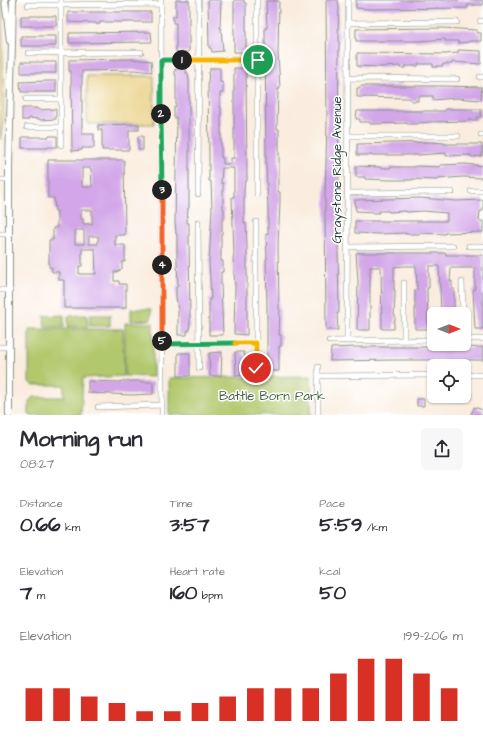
<!DOCTYPE html>
<html lang="en">
<head>
<meta charset="utf-8">
<style>
	body { margin:0; font-family:"Architects Daughter",sans-serif; background:#f7f7f7; color:#2b2b33; height:100vh; display:flex; flex-direction:column; font-size:15px; white-space:nowrap }
	* { box-sizing:border-box; margin:0 }
	p { font-size:13px; color:#7c7c81 }
	.icon { flex:none; width:22px; height:22px; fill:none; stroke:currentColor; stroke-width:2; stroke-linecap:round; stroke-linejoin:round }
	.map { position:relative; height:415px; overflow:hidden }
	.drawer { display:flex; flex-direction:column; background:#fff; flex:1 }
	.drawer>* { flex:none }
	.needle { width:26px; rotate:90deg }
	.tools { position:absolute; left:427px; top:307px; display:grid; gap:8px }
	.tools a { display:grid; place-items:center; width:44px; height:44px; border-radius:6px; background:#fff; box-shadow:0 1px 3px #0004; font-size:20px }
	.pin { position:absolute; display:grid; place-items:center; width:34px; height:34px; color:#fff; margin:-17px; border:2px solid #fff; border-radius:50%; box-shadow:0 1px 4px #0007 }
	.km { position:absolute; width:20px; height:20px; margin:-10px; border-radius:50%; background:#222; color:#fff; font-size:11px; line-height:20px; text-align:center }
	.round { display:grid; place-items:center; flex:none; width:42px; height:42px; border-radius:6px; background:#f7f7f7 }
	.summary { display:flex; align-items:center; justify-content:space-between; height:68px; padding:0 20px }
	h1 { font-size:22px; font-weight:800; line-height:30px }
	.metrics { display:grid; grid-template-columns:repeat(3,1fr); gap:6px; height:68px; padding:4px 20px }
	.metrics div { display:grid; align-content:center }
	.metrics b { font-size:20px; font-weight:800 }
	.metrics small { font-size:11px; font-weight:400 }
	.metrics p { font-size:11px }
	.chart { height:112px; padding:8px 20px }
	.chart p { display:flex; justify-content:space-between }
	.chart svg { width:100%; height:72px; margin-top:4px; stroke:#d93025; stroke-width:6 }
	.map>svg:first-child { display:block }
</style>
</head>
<body>
<div class="map">
<svg width="483" height="415" viewBox="0 0 483 415">
	<rect width="100%" height="100%" fill="#fff"/>
	<filter id="ink" filterUnits="userSpaceOnUse"><feTurbulence type="fractalNoise" baseFrequency=".025" numOctaves="2"/><feDisplacementMap in="SourceGraphic" scale="8" xChannelSelector="R" yChannelSelector="G"/><feConvolveMatrix kernelMatrix="1 2 1 2 8 2 1 2 1" color-interpolation-filters="sRGB"/></filter>
	<filter id="wash" filterUnits="userSpaceOnUse"><feTurbulence type="fractalNoise" baseFrequency=".012" numOctaves="4" result="noise"/><feDisplacementMap in="SourceGraphic" scale="16" xChannelSelector="R" yChannelSelector="G"/><feGaussianBlur stdDeviation="0.9" result="paint"/><feColorMatrix in="noise" values="0 0 0 0 0 0 0 0 0 0 0 0 0 0 0 0 0 1.4 0 .05"/><feComposite in="paint" operator="in"/></filter>
	<g filter="url(#wash)">
		<rect width="100%" height="100%" fill="#faeddf"/>
		<path fill="#b2c86d" stroke="#688250" d="M131 309H151V320L131 321Z
			M64 315V327H45L44 316Z
			M87 315 88 327H68V316Z
			M90 315H110V326H90Z
			M125 323H153V377L125 376Z
			M29 329H123L124 376 83 378 81 415H29V401L33 397H64V385H33L29 382Z
			M311 376V415H169V378Z"/>
		<path fill="#eeda9e" stroke="#868c69" d="M0 0H2L4 117 0 140Z
			M87 76H154V124H87Z"/>
		<g id="blocks">
			<path fill="#d2a6e8" fill-rule="evenodd" d="M176 0H189V52H176V23H173V16H176Z
				M208 0H221L220 28H221L223 51 212 52 211 48H209Z
				M234 0H244V3H246V52H234Z
				M326 0H338L339 8 338 33H339V45L338 133 340 156 339 164H338L339 181H337L339 313H337L338 330H326L325 199 327 122Z
				M356 0H483V5H468V8L369 9 356 8Z
				M266 1H279L278 53 280 89H278L277 129H279V178H278V192H280V203L278 244 279 309 280 310 279 335H281V346H279V371H267V307L266 259H267L266 234H268V208L266 165 265 28H267Z
				M68 12H151V22H100V24H96V23L68 22Z
				M21 16H56V26H21Z
				M443 28 477 30V33H481V41H469V42L458 43V41H445V39L418 41H356V29Z
				M151 32 152 42 69 43V33Z
				M21 36H56V46H21Z
				M458 50 481 51V64L452 62V64H443V66H437V67H433V64H418V66H405V68H400V66L380 67 357 66V53L445 54 458 53Z
				M132 59 151 61 152 72 134 70 82 71V134H94V148H82V150L72 151 71 71H69V60Z
				M21 62H56V73H21Z
				M210 68H220V82H222L223 85V93H220V107H221V158H223V164H231V158H234V68H246L247 181H245L244 190V223H246L247 246V335L234 334 235 286 233 259 234 253 232 197H234V168H222L221 183H223V209H224V220H222V234H221V261H223V272H221V284L223 335H209V299H211L209 261 212 209 211 181H209V156L208 82 209 72H210Z
				M175 69H186V73H188L189 82V208H188L187 223H189V236L190 322 189 331H187V335H178V310L176 297V287L178 286 177 263V234H176L175 221 177 118H174V107H176V75H175Z
				M47 81H56V92H21L20 82Z
				M360 86H443L482 87 481 100 456 98 433 100V96H418V101H411V99L407 98 357 97V88H360Z
				M22 108H38V110L56 109V119L40 120V119L29 118V120H22Z
				M445 109H481V117H477V120H469V121L431 122 418 123V124H407V123L370 124V122H360V119H356L357 111H445Z
				M139 124V130H129V150H102V130H98V125Z
				M49 136H57V147H48V148H22V137H49Z
				M138 136H143V150H138Z
				M431 142 444 143V144H482V156L471 157V155L446 156V153L418 155H357V144Z
				M48 160H124L125 235H115V245H125V262H122V269L117 272H114V281H119V284H126V308H64V280H59V272H52V267H49V240H53V228H57V211H55L54 198H48ZM82 168H91L92 187H82ZM81 210H92V224H83V219H81ZM75 230H84V244H75ZM89 236H98V244H89ZM82 249H95L96 274H79V266H82Z
				M440 165 465 164 483 166V178L463 177 437 179V180L412 179V180H390L365 179V177H356V166L380 167V168H390V167H415V166L440 167Z
				M420 198 456 201 483 200V211H480L479 221H483V232L445 233V234L420 233V234H405L406 233 379 234 355 233V221H447V213L423 211 406 212V211L389 212V211H379V213H373V212L356 211 355 200Z
				M356 253H446V255H483V329H475L473 290 475 289V268H451L450 281H452V289H454V313H441L439 266H429V288H427L428 329H415V290H417L416 266H404L394 267V290H395V297L394 315H395V321H394V329H382L381 267H370V330H357L358 281Z
				M355 347H453V348L483 347V360H395L330 361 331 348Z
				M222 352 221 376H210L209 353Z
				M235 352H244V356H246L247 375 236 376Z
				M178 353H190V376H178Z
				M88 381 121 382V381H141V382H153V394L132 395 88 393Z
				M464 393H471V399H464Z
				M417 399H424V406H417Z
				M474 407 483 410V415H471Z"/>
		</g>
	</g>
	<g filter="url(#ink)">
		<use href="#blocks" fill-opacity="0" stroke="#8c958a" stroke-width="1"/>
		<g fill="none" stroke-linecap="round" stroke-linejoin="round">
			<defs>
				<path id="minor" d="M61 0V145
					M161 0 162 415
					M28 5 161 4
					M480 21H483
					M348 23 457 22
					M28 53 141 52
					M161 60H258
					M480 77H483
					M348 78 457 79
					M26 99H61
					M27 127H61
					M481 135H483
					M348 136H458
					M0 180H9
					M471 191H483
					M347 193 452 192
					M198 194 199 0
					M257 194V0
					M198 222 199 368
					M256 222V368
					M0 234H9
					M469 246H483
					M347 247 453 246
					M462 282 463 314
					M404 283V340
					M0 290H10
					M464 339H483
					M329 341 434 340
					M347 341 348 0
					M162 344 256 343
					M0 347H9
					M318 367V415
					M464 375H483
					M318 376 434 375
					M98 407 162 405"/>
				<path id="tertiary" d="M5 0 10 41
					M9 415V167L13 0"/>
			</defs>
			<use href="#minor" stroke="#8c958a" stroke-width="6"/>
			<use href="#tertiary" stroke="#8c958a" stroke-width="8"/>
			<use href="#minor" stroke="#fff" stroke-width="5"/>
			<use href="#tertiary" stroke="#fff" stroke-width="6"/>
		</g>
	</g>
	<g fill="none" stroke-linecap="round" stroke-linejoin="round" filter="url(#ink)">
		<defs>
			<path id="split-1" d="M182 60H258"/>
			<path id="split-2" d="M161 114V60H182"/>
			<path id="split-3" d="M161 114 162 190"/>
			<path id="split-4" d="M162 190V265"/>
			<path id="split-5" d="M162 265V341"/>
			<path id="split-6" d="M162 341V344L235 343"/>
			<path id="split-7" d="M235 343H256V368"/>
		</defs>
		<use href="#split-1" stroke="#fff" stroke-width="8"/>
		<use href="#split-2" stroke="#fff" stroke-width="8"/>
		<use href="#split-3" stroke="#fff" stroke-width="8"/>
		<use href="#split-4" stroke="#fff" stroke-width="8"/>
		<use href="#split-5" stroke="#fff" stroke-width="8"/>
		<use href="#split-6" stroke="#fff" stroke-width="8"/>
		<use href="#split-7" stroke="#fff" stroke-width="8"/>
		<use href="#split-1" stroke="#f5b400" stroke-width="5"/>
		<use href="#split-2" stroke="#22a559" stroke-width="5"/>
		<use href="#split-3" stroke="#22a559" stroke-width="5"/>
		<use href="#split-4" stroke="#f0652b" stroke-width="5"/>
		<use href="#split-5" stroke="#f0652b" stroke-width="5"/>
		<use href="#split-6" stroke="#22a559" stroke-width="5"/>
		<use href="#split-7" stroke="#f5b400" stroke-width="5"/>
	</g>
	<g text-anchor="middle" dominant-baseline="central" stroke-width="3" stroke-linejoin="round" paint-order="stroke">
		<g font-size="13" fill="#1f3d34" stroke="#fff">
			<text transform="translate(337 170) rotate(-90)">Graystone Ridge Avenue</text>
		</g>
		<g font-size="13" fill="#446042" stroke="#fff">
			<text x="272" y="396">Battle Born Park</text>
		</g>
	</g>
</svg>
<div class="tools">
<a><svg class="needle" viewBox="-14 -14 28 28"><path d="M0-13l5 13h-10z" fill="#e53935"/><path d="M0 13l5-13h-10z" fill="#7c7c81"/></svg></a>
<a><svg class="icon" aria-label="locate" viewBox="0 0 24 24"><circle cx="12" cy="12" r="6"/><path d="M12 2v4M12 18v4M2 12h4M18 12h4"/></svg></a>
</div>
<div class="pin" style="left:258px;top:60px;background:#1e9e55"><svg class="icon" aria-label="arrive" viewBox="0 0 24 24"><path d="M6 21V4h12l-3 4 3 4H6"/></svg></div>
<div class="pin" style="left:256px;top:368px;background:#d93025"><svg class="icon" aria-label="check" viewBox="0 0 24 24"><path d="M5 12l5 5 9-10"/></svg></div>
<b class="km" style="left:182px;top:60px">1</b>
<b class="km" style="left:161px;top:114px">2</b>
<b class="km" style="left:162px;top:190px">3</b>
<b class="km" style="left:162px;top:265px">4</b>
<b class="km" style="left:162px;top:341px">5</b>
</div>
<section class="drawer">
<div class="summary"><div><h1>Morning run</h1><p>08:27</p></div><a class="round"><svg class="icon" aria-label="share" viewBox="0 0 24 24"><path d="M12 15V3M7 8l5-5 5 5M5 13v7h14v-7"/></svg></a></div>
<div class="metrics">
<div><p>Distance</p><b>0.66<small> km</small></b></div>
<div><p>Time</p><b>3:57</b></div>
<div><p>Pace</p><b>5:59<small> /km</small></b></div>
</div>
<div class="metrics">
<div><p>Elevation</p><b>7<small> m</small></b></div>
<div><p>Heart rate</p><b>160<small> bpm</small></b></div>
<div><p>kcal</p><b>50</b></div>
</div>
<div class="chart"><p><span>Elevation</span>199–206 m</p>
<svg viewBox="0 0 160 44" preserveAspectRatio="none"><path d="M5 44V24M15 44V24M25 44V29M35 44V33M45 44V38M55 44V38M65 44V33M75 44V29M85 44V24M95 44V24M105 44V24M115 44V15M125 44V6M135 44V6M145 44V15M155 44V24"/></svg>
</div>
</section>
</body>
</html>
